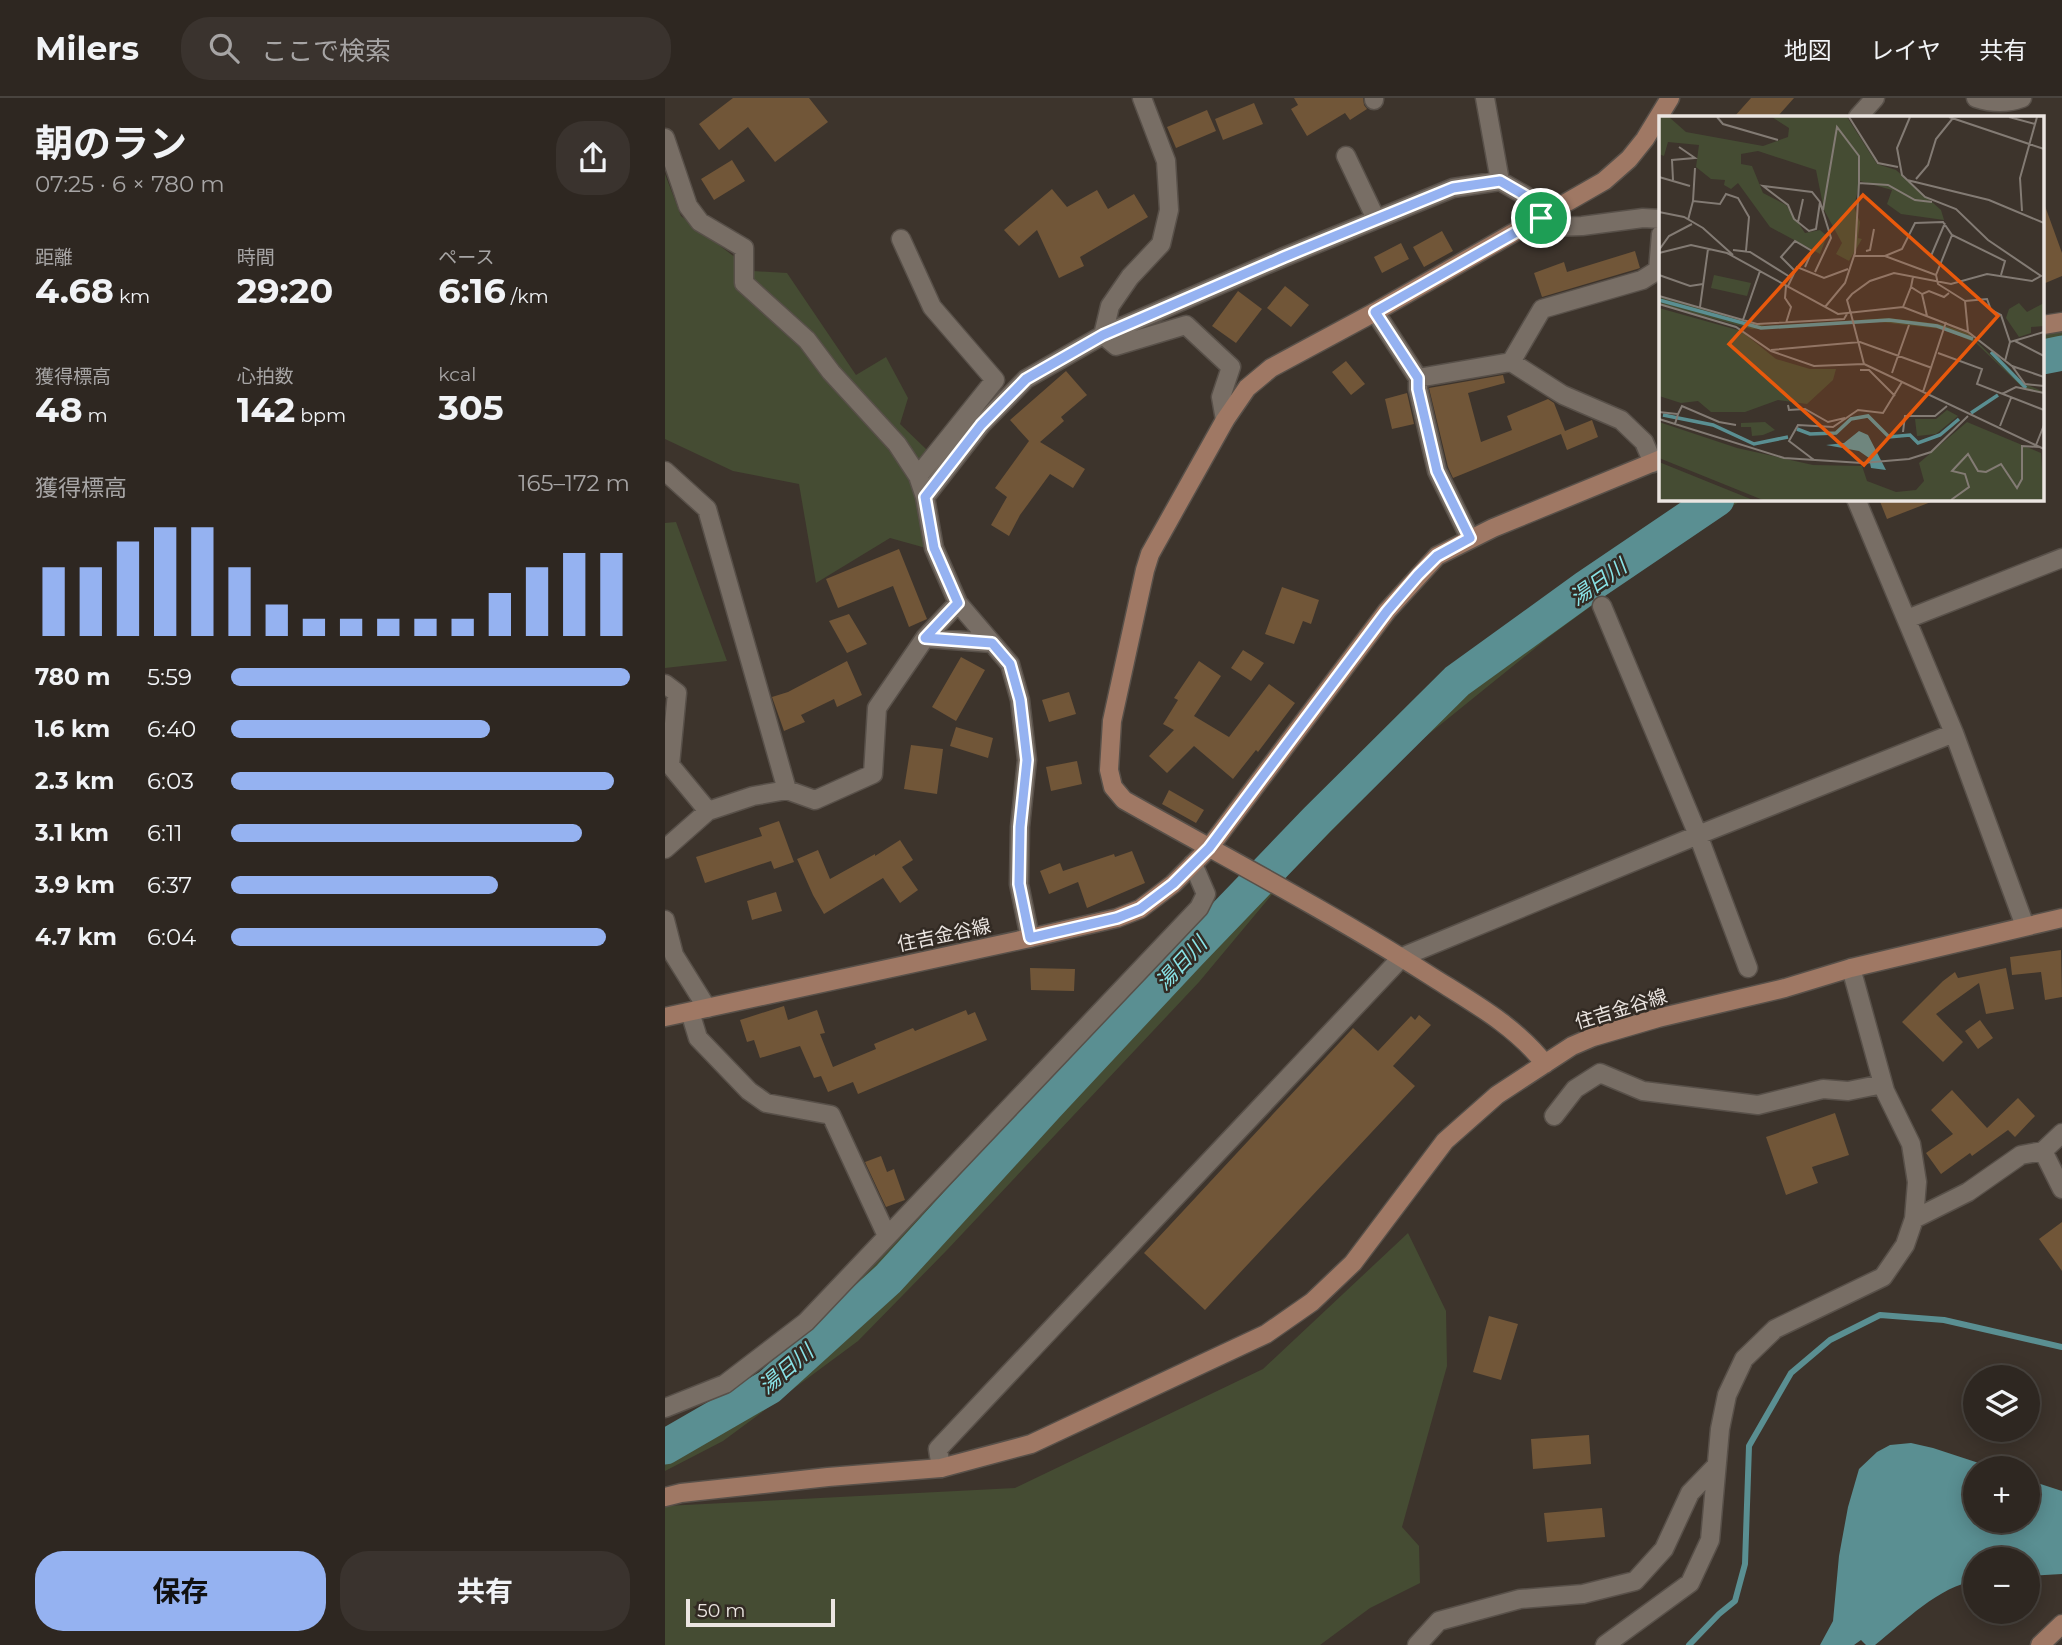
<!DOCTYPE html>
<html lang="ja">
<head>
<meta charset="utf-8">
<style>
	body { margin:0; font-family:Montserrat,"Noto Sans JP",sans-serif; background:#3a332e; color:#f1f3f6; height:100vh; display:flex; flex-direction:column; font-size:26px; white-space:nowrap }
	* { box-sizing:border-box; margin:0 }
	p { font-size:23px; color:#a7a5a5 }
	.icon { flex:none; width:38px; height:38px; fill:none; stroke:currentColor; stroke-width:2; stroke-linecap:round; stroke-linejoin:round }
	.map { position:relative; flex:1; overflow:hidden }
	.side { display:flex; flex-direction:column; background:#2e2721; width:665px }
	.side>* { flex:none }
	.fabs { position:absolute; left:1298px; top:1267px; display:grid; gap:14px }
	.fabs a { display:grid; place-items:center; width:77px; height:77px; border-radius:50%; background:#2e2721; box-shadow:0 4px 18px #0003,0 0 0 2px #49443f; font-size:35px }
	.scale { position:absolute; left:21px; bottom:18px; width:149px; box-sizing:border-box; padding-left:7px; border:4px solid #ebe5e1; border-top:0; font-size:19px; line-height:24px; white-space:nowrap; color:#ebe5e1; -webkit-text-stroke:5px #322a23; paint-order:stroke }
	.pin { position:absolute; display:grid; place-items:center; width:60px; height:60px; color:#fff; margin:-30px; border:4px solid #fff; border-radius:50%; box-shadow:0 2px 7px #0007 }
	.round { display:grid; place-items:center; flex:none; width:74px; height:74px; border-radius:28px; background:#3a332e }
	.headline { display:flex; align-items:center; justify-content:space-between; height:119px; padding:0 35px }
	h1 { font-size:38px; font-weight:700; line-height:52px }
	.metrics { display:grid; grid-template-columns:repeat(3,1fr); gap:10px; height:119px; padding:7px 35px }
	.metrics div { display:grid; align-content:center }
	.metrics b { font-size:35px; font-weight:700 }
	.metrics small { font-size:19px; font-weight:400 }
	.metrics p { font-size:19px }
	.chart { height:196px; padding:14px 35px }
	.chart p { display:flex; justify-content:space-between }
	.chart svg { width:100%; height:126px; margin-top:7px; stroke:#95b2f1; stroke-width:6 }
	.cta { display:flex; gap:14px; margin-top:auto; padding:14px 35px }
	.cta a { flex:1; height:80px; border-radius:28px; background:#95b2f1; color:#111; font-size:28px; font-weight:700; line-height:80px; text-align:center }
	.cta a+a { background:#3a332e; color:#f1f3f6 }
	ul { padding:0 35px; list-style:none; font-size:23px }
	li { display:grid; grid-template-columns:112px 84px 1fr; align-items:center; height:52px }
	li i { height:18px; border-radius:9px; background:#95b2f1 }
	header { display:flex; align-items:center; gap:42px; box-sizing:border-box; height:98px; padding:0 35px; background:#2e2721; border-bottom:2px solid #49443f }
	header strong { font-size:33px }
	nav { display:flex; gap:38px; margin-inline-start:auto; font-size:24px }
	.search { width:490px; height:63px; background:#3a332e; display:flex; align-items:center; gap:18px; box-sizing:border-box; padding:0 24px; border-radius:28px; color:#a7a5a5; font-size:26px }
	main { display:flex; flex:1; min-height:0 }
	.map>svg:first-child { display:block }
</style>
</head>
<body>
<header>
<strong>Milers</strong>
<div class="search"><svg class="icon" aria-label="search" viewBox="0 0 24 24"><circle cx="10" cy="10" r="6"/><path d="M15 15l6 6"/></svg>ここで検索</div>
<nav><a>地図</a><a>レイヤ</a><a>共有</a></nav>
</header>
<main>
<section class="side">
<div class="headline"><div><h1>朝のラン</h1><p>07:25 · 6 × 780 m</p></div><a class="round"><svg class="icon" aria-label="share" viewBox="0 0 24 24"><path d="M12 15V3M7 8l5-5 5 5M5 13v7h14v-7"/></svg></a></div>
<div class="metrics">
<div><p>距離</p><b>4.68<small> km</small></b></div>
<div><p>時間</p><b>29:20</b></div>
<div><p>ペース</p><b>6:16<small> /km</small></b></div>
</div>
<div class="metrics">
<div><p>獲得標高</p><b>48<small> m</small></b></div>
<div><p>心拍数</p><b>142<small> bpm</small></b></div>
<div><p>kcal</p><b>305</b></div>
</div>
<div class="chart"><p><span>獲得標高</span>165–172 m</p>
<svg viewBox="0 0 160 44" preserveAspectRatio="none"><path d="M5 44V20M15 44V20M25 44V11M35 44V6M45 44V6M55 44V20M65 44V33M75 44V38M85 44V38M95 44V38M105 44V38M115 44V38M125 44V29M135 44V20M145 44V15M155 44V15"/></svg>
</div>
<ul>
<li><b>780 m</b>5:59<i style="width:100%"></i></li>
<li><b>1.6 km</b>6:40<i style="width:65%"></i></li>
<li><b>2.3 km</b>6:03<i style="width:96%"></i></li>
<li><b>3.1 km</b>6:11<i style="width:88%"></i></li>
<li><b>3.9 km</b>6:37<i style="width:67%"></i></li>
<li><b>4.7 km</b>6:04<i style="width:94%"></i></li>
</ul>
<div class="cta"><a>保存</a><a>共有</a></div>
</section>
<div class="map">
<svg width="1397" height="1547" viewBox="0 0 1397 1547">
	<rect width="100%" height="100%" fill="#3d342c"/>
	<path fill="#454c33" d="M0 76 16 118 88 173 122 175 191 277 221 259 243 300 235 326 261 351V450L225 440 151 485 134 386 68 373 0 341Z
		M1397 234V269L1378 273V237Z
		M1030 401H1079L1038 426 884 539 754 644 624 776 534 884 282 1152 193 1243 58 1343 0 1373V1329L16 1322 116 1261 306 1055 433 931 552 807 620 742 678 675 777 578 896 491Z
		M11 424 62 563 0 570V425Z
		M743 1135 781 1213 782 1268 737 1429 754 1448 755 1485 705 1510 655 1547H0V1408L350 1390 598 1271Z"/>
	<path fill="#5a8f92" d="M1246 1345 1268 1350 1329 1370H1311V1423H1363V1382L1397 1393V1476L1363 1478V1461H1311V1483C1275 1487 1238 1525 1210 1547H1201L1196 1542 1189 1547H1155L1168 1523 1174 1458 1183 1409 1194 1371 1212 1354 1225 1347Z"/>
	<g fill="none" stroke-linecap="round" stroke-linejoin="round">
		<path stroke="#5a8f92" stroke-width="6" d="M1024 1547 1054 1516 1070 1503 1080 1466 1084 1348 1126 1275 1165 1242 1215 1217 1279 1222 1397 1249"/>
		<path stroke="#5a8f92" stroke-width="35" d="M1378 259 1397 255
			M0 1349 104 1289 223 1181 383 1006 524 855 652 722 792 583 922 489 1052 401"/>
	</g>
	<path fill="#715638" d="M68 0H144L163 24 110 64 83 29 54 52 34 26Z
		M629 0H698L699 7 702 11 685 22 680 15 642 38 626 11 633 7Z
		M1086 0H1129L1112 19H1069Z
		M589 5 598 26 558 42 550 21Z
		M542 12 551 33 511 50 502 29Z
		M67 62 80 83 49 102 36 81Z
		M387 91 402 109 432 92 443 111 469 96 483 119 415 159 419 168 394 180 372 132 354 148 339 132Z
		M1378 108H1380L1397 155V178L1378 186Z
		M777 133 788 153 759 169 748 149Z
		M736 145 744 161 717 175 709 159Z
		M970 153 975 170 972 171 877 199 869 175 899 164 902 174Z
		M620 188 644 207 626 229 602 210Z
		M573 193 597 211 571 245 547 228Z
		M681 263 700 286 686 297 667 274Z
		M401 273 422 297 396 319 399 323 375 344 420 371 408 390 385 376 355 417 344 438 326 427 342 399 330 390 364 343 345 322Z
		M838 277 840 285 803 295 816 344 847 332 842 318 883 301 889 305 900 333 927 322 933 339 902 352 896 336 788 380 783 369 764 290Z
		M742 295 749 326 727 331 720 301Z
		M1214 401H1270L1271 402 1222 421Z
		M234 451 262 521 244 529 228 488 173 510 161 481Z
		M617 489 654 502 646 526 638 523 629 546 600 536Z
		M184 516 202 546 182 555 164 523Z
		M578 552 599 565 586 583 566 570Z
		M296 559 320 572 291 623 267 609Z
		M182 563 197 597 172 609 169 601 136 617 140 624 119 633 107 599 123 594Z
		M534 563 556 578 529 618 564 639 604 586 630 605 593 654 591 652 568 681 529 648 502 675 484 658 509 632 498 626 513 602 509 600Z
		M404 594 411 616 384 624 377 602Z
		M291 629 328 640 323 660 285 648Z
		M246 647 278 651 272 696 239 691Z
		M412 663 417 686 386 693 381 669Z
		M504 692 539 712 531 725 497 706Z
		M114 723 129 764 109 771 106 763 40 785 31 759 97 738 94 730Z
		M235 742 248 762 237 769 253 792 235 805 218 780 159 816 148 797 132 761 153 752 165 781 210 756V758Z
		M467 753 480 785 422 810 413 784 384 796 375 773 395 765 398 773 449 756 450 759Z
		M111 794 117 813 87 822 82 803Z
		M1396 852 1397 899 1380 902 1376 874 1347 877 1345 859Z
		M365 870 410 871 409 893 366 892Z
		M1341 870 1349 911 1321 916 1314 885 1271 916 1298 944 1278 964 1237 924 1278 883 1290 874 1293 880Z
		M119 908 123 922 152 912 160 935 155 936 168 969 211 951 209 946 248 930 250 933 301 912 303 917 310 914 322 942 193 996 188 984 163 994 156 978 149 980 135 948 95 960 89 942 82 944 75 922Z
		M754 917 766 927 728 968 750 988 540 1212 479 1155 688 930 713 953 746 918 750 922Z
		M1315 922 1328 940 1313 951 1300 933Z
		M1287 992 1322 1030 1353 1000 1370 1018 1350 1039 1343 1032 1307 1058 1305 1055 1276 1076 1261 1055 1288 1036 1266 1012Z
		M1170 1015 1184 1057 1147 1069 1153 1085 1121 1097 1101 1039Z
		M216 1058 222 1074 229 1071 240 1102 221 1109 200 1064Z
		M1397 1124V1173L1374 1141Z
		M824 1218 853 1226 836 1282 808 1274Z
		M924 1337 926 1366 868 1371 866 1341Z
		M937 1410 940 1439 882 1444 879 1415Z"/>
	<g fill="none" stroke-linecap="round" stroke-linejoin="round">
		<defs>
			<path id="street" d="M709 0V2
				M820 0 835 83
				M1311 0C1326 5 1341 6 1357 0
				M1193 19 1210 0
				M0 40 23 108 35 124 79 150V185L142 242 166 274 232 346 253 378 260 399 269 450 293 505 345 566 355 602 362 662 355 729 354 786 365 840
				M681 58 711 121
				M236 141 267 209 330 282 253 378
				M710 214 753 280 846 264
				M438 237 445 208 465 179 496 146 504 112 501 63 477 0
				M438 237 451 248 521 227 566 269 556 299 560 322
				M753 280V291L772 373 805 440
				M988 365 979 344 956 322 898 297 846 264 877 211 977 182 993 172 996 136
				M0 373 42 411 122 692
				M260 399 316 327 361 281 438 237 619 159 788 90 835 83 861 98 876 120 888 129 917 128 978 120 996 121
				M1191 401 1289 635 1360 828
				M937 508 1033 737 1083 870
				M1242 521 1397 460
				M260 540 327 545
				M0 586 12 595 5 667 43 713
				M0 751 43 713 88 698 122 692 150 702 208 676 212 610 260 540 293 505
				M0 822 9 857 42 910
				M25 914 33 940 84 993 101 1005 166 1017 222 1138
				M889 1018 910 991 935 975 978 993 1093 1007 1158 991 1183 993 1218 986
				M1397 1035 1378 1053 1397 1091
				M1249 1121 1303 1094 1356 1057 1378 1053
				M0 1310 60 1286 141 1224 534 810 541 796 528 766
				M276 1370 273 1351 737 859 1033 737 1289 635
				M752 1547 774 1523 855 1501 918 1496 970 1483 999 1451 1025 1395 1051 1368
				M940 1547 1025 1485 1045 1442 1055 1331 1062 1297 1079 1261 1110 1231 1218 1179 1240 1147 1249 1121 1252 1084 1246 1046 1220 993 1186 870"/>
			<path id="secondary" d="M1378 227 1397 224
				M0 919 365 840 452 820 475 811 508 786 544 750 722 513 772 458 828 430 996 361
				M880 966C849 926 803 902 761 875 663 813 560 759 459 702L448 689 444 672 447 623 480 472 485 456 560 322 582 290 606 270 710 214 939 83 964 61 980 41 1005 0
				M0 1399 16 1395 163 1379 276 1370 366 1346 601 1236 647 1204 688 1165 780 1043 832 997 907 948 928 939 993 920 1120 890 1186 870 1397 820
				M1375 1547 1397 1526"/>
		</defs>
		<use href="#street" stroke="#585049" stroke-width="21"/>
		<use href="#secondary" stroke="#585049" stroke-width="21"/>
		<use href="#street" stroke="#786e65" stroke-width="18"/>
		<use href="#secondary" stroke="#9f7864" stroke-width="18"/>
	</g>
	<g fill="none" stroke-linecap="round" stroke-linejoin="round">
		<defs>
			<path id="route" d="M835 83 861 98 876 120 710 214 753 280V291L772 373 805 440 772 458 753 477 722 513 544 750 508 786 475 811 452 820 365 840 354 786 355 729 362 662 355 602 345 566 327 545 260 540 293 505 269 450 260 399 316 327 361 281 438 237 619 159 788 90Z"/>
		</defs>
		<use href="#route" stroke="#fff" stroke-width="14"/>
		<use href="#route" stroke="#95b2f1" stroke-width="9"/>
	</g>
	<g text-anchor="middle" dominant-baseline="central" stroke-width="5" stroke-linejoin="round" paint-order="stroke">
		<g font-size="19" fill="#ebe5e1" stroke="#322a23">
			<text transform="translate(279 837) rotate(-12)">住吉金谷線</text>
			<text transform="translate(956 911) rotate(-17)">住吉金谷線</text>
		</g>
		<g font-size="21" font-style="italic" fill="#89e3e7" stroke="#322a23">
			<text transform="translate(933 484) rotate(-35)">湯日川</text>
			<text transform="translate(516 865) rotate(-47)">湯日川</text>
			<text transform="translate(121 1271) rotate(-40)">湯日川</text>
		</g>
	</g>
	<g transform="translate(994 18)">
		<rect width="385" height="385" fill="#3d342c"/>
		<path d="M0 1H10L27 16 104 30 129 21 130 12 113 1H188L218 48 237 54 282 94 285 104 242 98 228 88 233 74 201 65 195 91 201 106 199 122 203 123 190 145 177 138 183 127 165 94 157 54 99 35 82 38V48L93 50 104 77 127 89 146 117 161 114 168 120 161 138 111 111 79 67 72 73 65 69 66 64 52 63 37 51 40 29 9 26 5 40 0 38ZM55 159 92 167 88 180 52 172ZM0 181 106 210 229 202 281 208 309 217 357 264 385 276 366 274 317 227 283 213 221 206 93 213 0 188ZM360 187 368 196 385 187V210L372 211V217L360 221 347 202 350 193ZM0 192 82 215 117 243 151 253H177L174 264 148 288 119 284 86 296H52L39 285 22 287 0 280ZM288 294 299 300 277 318 258 320 256 303H277ZM0 306 78 332 154 349 203 350 208 365 237 376 257 374 265 365 260 347 308 306 382 337 385 384H104L0 342ZM106 306 116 314 104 319 93 320 92 311H82V307ZM0 346 94 384H0Z" fill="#454c33"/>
		<path d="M200 315 209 319 227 354 212 352 210 342 200 335 167 329 185 327Z" fill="#5a8f92"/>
		<path fill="none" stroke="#5a8f92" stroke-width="3.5" d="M0 184 102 212 230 204 278 210 314 223M332 236 367 272M312 297 339 279M4 299 54 309 95 328 129 321M138 313 151 318 177 317 192 303 209 300 230 321 251 319 259 327 281 319 300 303"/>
		<path fill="none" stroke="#837b74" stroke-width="2" d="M58 1 64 8 119 24M190 1 219 47 239 51M290 1 385 33M350 1 376 8M0 61 31 70M257 63 269 49 277 23 294 2M14 64 13 44 36 42 20 31M248 64 330 84 385 107M34 85 36 52M164 94 178 11 200 40V67M363 95 361 62 378 1M0 96 25 101 44 112 74 139M29 104 34 85 61 88 67 78 79 82 90 101 87 135M139 106 144 83M0 134 10 120 33 108M74 134 91 136 131 161M207 135 211 134 215 113M0 137 32 129 68 137 179 198 244 191 309 216 353 250 385 261M195 140H226L277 159 279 168 306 185 309 216M226 140 243 133 256 107 284 106 293 119 346 145 342 159M272 140 286 107M135 154 122 141 136 125 153 135 146 151M156 156 172 122 161 86 153 76 104 70 129 89 135 103 150 115 157 113 161 86M0 159 31 170 44 168M277 159 293 119M254 161 252 171 263 178M129 170 138 151 165 162 189 153M0 180 98 208 185 203 188 198M306 185 328 183 332 194 342 199 351 226 346 245M0 188 77 211 112 235 155 250 205 248M41 191 49 133M166 191 186 167 196 137 200 67 229 69 256 84 273 86M244 191 252 171M192 198 188 184 193 178 211 165 235 157 292 168 328 158 373 165 382 160 329 124 297 93 266 81 243 59 238 32 251 1M192 198 205 248 385 333M268 200 263 178 270 175 285 181 290 177M84 204 101 155M127 207 132 191 126 182 127 170M356 225 385 240M351 226 385 216M112 234 201 226 273 252M279 237 323 253 318 268 385 294M353 250 366 268 385 270M201 254H210L236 280M233 257 250 209M264 276 287 206M343 278 357 271 385 277M129 289 130 294 146 293 169 306 186 302M0 296 19 298 16 308M19 298 23 290 60 306 77 309M0 303 125 342 203 347 250 343 272 336 309 300M341 310 352 282M244 316 246 300H276L288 290M377 329 385 309M155 344 130 325 139 309 174 311 199 294 224 297 243 266M292 384 310 371 306 358 293 355 309 338 319 355 327 356 342 348 358 372 363 363V330L381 331"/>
		<path fill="#e8590c" fill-opacity="0.15" stroke="#e8590c" stroke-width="3.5" d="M204 79 339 200 205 349 70 228Z"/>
		<rect width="385" height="385" fill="none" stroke="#ebe5e1" stroke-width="3.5"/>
	</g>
</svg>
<div class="fabs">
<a><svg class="icon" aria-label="layers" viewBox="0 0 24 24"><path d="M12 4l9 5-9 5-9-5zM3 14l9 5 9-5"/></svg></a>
<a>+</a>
<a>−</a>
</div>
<div class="scale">50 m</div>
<div class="pin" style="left:876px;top:120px;background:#1e9e55"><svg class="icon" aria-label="arrive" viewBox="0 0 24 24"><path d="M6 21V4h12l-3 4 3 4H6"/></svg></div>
</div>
</main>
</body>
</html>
